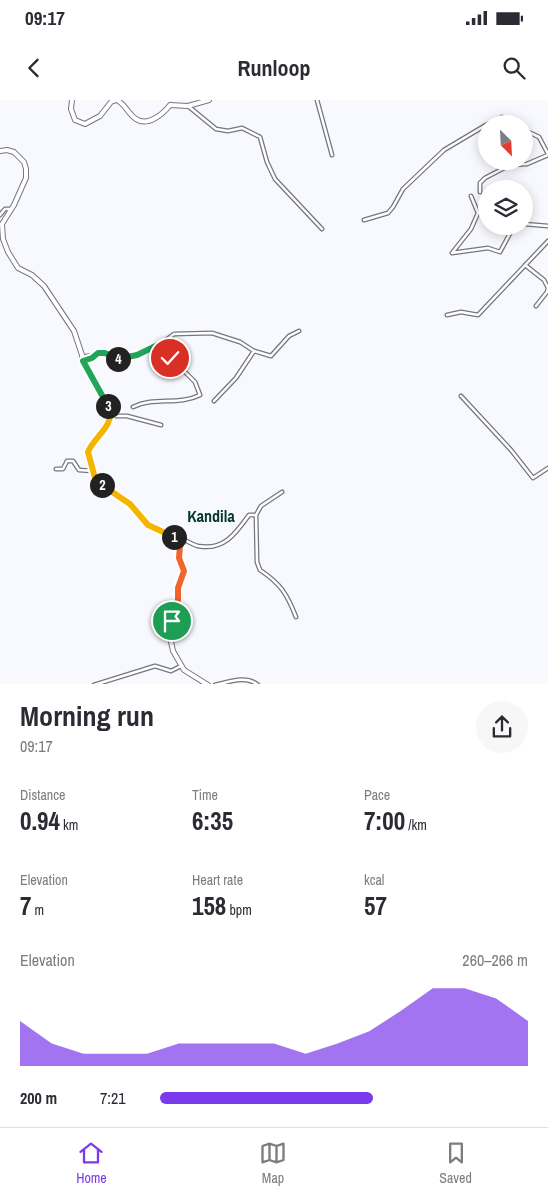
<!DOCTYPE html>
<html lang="en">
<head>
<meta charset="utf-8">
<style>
	body { margin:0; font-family:"Archivo Narrow",sans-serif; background:#f7f7f7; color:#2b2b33; height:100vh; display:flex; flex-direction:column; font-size:19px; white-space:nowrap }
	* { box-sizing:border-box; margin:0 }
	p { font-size:16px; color:#7c7c81 }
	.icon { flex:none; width:28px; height:28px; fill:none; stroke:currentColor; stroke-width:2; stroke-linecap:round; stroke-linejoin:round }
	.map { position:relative; height:584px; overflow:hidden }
	.drawer { display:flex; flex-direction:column; background:#fff; flex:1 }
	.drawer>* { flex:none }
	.needle { width:32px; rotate:156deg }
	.fabs { position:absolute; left:478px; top:15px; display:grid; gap:10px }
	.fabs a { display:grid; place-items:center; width:55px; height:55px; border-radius:50%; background:#fff; box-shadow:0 2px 12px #0003; font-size:25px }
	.pin { position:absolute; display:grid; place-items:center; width:42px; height:42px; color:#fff; margin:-21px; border:2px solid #fff; border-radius:50%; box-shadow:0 1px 5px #0007 }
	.km { position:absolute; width:25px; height:25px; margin:-12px; border-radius:50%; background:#222; color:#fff; font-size:14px; line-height:25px; text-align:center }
	.round { display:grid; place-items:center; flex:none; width:52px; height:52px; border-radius:26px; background:#f7f7f7 }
	.summary { display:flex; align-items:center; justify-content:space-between; height:85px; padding:0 20px }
	h1 { font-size:28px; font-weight:700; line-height:38px }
	.stats { display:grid; grid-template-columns:repeat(3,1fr); gap:8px; height:85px; padding:5px 20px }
	.stats div { display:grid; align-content:center }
	.stats b { font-size:25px; font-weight:700 }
	.stats small { font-size:14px; font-weight:400 }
	.stats p { font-size:14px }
	.chart { height:140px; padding:10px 20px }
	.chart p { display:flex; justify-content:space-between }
	.chart svg { width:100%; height:90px; margin-top:5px; fill:#7c3aed; opacity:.7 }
	ul { padding:0 20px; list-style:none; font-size:16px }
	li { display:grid; grid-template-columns:80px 60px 1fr; align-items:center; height:38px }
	li i { height:12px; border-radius:6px; background:#7c3aed }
	.status { display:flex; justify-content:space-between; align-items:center; height:35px; padding:0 25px; background:#fff; direction:ltr }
	.status svg { height:14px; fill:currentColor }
	header { display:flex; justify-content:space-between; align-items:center; height:65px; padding:0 20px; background:#fff; font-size:22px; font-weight:700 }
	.menu { display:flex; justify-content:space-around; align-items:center; height:70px; border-top:1px solid #e1e1e2; background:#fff; font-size:14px; color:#7c7c81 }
	.menu a { display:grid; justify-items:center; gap:2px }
	.menu .current { color:#7c3aed }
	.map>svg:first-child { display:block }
</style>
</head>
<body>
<div class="status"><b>09:17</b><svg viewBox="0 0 49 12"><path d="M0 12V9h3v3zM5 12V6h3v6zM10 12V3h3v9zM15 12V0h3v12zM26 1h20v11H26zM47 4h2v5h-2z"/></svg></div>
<header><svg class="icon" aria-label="back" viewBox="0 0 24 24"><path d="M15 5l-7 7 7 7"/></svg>Runloop<svg class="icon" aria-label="search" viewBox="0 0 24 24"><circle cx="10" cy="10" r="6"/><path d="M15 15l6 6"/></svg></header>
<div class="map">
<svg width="548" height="585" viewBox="0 0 548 585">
	<rect width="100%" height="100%" fill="#f8f9fe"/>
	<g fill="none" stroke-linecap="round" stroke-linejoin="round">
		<defs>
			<path id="street" d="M317 0 332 55
				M188 6 216 29 228 31 242 28 260 37 267 62 275 79 322 129
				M488 24 502 17 516 24
				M524 30 539 37 548 54
				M480 92V83L485 78 510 65 527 64 548 55
				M471 96 478 113 471 129 452 153 488 148 500 152 514 126
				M0 115 5 109H11
				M364 120 388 113 393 107 403 89 444 50 486 25
				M524 124 548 126
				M525 165 544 180 548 188 547 192 536 206
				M447 215 461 212 478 215 548 141
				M82 257 105 253 115 259H126L162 243 174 234 212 233 240 242 254 251 271 256 289 236 299 231
				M85 261 92 258 96 253
				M461 296 511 350 533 378 548 368
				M214 301 236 278 254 251
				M133 307C155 296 178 306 200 295L195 282 171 258 162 243
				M110 316H127L161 325
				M56 369H63L67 361H73L79 370 93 371
				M282 392 261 406 256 415 257 462 260 470C281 484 287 494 296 517
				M175 437C184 438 190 444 198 446 224 451 236 433 249 415H256
				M94 585 155 566 171 571 181 566
				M215 585C229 582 246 575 258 585"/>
			<path id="secondary" d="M72 0 71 9 75 20 85 24 100 16 111 2 116 0
				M117 0C126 5 128 14 136 19 148 27 163 14 170 5L188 6 209 0
				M0 51 7 50 14 52 24 62 26 69V78L14 105 2 124 3 139 8 152 18 168 32 175 44 186 74 231 87 270 110 312 108 326 95 339 88 352 95 378 100 384 119 395 130 404 148 425 175 437 179 446V459L184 471 178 488V512L170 526V537L173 551 184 570 208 585"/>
		</defs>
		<use href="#street" stroke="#76777d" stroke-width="5"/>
		<use href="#secondary" stroke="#76777d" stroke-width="6"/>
		<use href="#street" stroke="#fff" stroke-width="2.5"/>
		<use href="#secondary" stroke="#fff" stroke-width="4"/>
	</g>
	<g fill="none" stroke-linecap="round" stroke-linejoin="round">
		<defs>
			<path id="split-1" d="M172 521 178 512V488L184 471 179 458 180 446 174 437"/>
			<path id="split-2" d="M102 385 130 404 148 425 174 437"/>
			<path id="split-3" d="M102 385 95 378 88 352C94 336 117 325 108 306"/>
			<path id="split-4" d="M108 306 83 261 92 258 98 253H105L118 259"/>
			<path id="split-5" d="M118 259 137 255 162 243 170 258"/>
		</defs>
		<use href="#split-1" stroke="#fff" stroke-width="10"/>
		<use href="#split-2" stroke="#fff" stroke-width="10"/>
		<use href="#split-3" stroke="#fff" stroke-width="10"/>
		<use href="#split-4" stroke="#fff" stroke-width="10"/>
		<use href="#split-5" stroke="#fff" stroke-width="10"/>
		<use href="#split-1" stroke="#f0652b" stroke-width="6"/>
		<use href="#split-2" stroke="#f5b400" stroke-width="6"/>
		<use href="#split-3" stroke="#f5b400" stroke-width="6"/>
		<use href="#split-4" stroke="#22a559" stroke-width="6"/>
		<use href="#split-5" stroke="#22a559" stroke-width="6"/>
	</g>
	<g text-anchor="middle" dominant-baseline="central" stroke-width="4" stroke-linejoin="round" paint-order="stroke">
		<g font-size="16" font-weight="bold" fill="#003729" stroke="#f8f9fe">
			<text x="211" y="416">Kandila</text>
		</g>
	</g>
</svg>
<div class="fabs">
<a><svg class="needle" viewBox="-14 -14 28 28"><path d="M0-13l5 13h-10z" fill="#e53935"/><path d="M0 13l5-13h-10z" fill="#7c7c81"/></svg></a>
<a><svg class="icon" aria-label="layers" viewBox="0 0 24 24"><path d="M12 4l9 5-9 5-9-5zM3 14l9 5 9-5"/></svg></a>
</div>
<div class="pin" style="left:172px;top:521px;background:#1e9e55"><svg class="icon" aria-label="arrive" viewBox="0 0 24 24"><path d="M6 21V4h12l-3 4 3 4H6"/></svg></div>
<div class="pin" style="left:170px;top:258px;background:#d93025"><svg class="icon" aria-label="check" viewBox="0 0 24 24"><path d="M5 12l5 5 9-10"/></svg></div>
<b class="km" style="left:174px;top:437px">1</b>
<b class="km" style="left:102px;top:385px">2</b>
<b class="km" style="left:108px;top:306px">3</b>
<b class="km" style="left:118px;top:259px">4</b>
</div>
<section class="drawer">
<div class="summary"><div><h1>Morning run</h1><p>09:17</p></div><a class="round"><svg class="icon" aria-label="share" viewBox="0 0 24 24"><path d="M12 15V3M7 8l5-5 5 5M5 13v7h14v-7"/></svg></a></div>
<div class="stats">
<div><p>Distance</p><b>0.94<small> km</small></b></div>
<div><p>Time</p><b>6:35</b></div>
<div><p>Pace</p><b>7:00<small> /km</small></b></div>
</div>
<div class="stats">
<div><p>Elevation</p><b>7<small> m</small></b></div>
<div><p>Heart rate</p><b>158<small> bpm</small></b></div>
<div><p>kcal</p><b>57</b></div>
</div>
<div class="chart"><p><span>Elevation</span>260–266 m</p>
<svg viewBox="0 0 160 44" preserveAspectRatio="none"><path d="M0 44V22L10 33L20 38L30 38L40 38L50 33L60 33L70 33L80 33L90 38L100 33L110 27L120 17L130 6L140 6L150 11L160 22V44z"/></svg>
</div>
<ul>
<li><b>200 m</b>7:21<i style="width:58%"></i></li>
</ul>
</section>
<nav class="menu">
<a class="current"><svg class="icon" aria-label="home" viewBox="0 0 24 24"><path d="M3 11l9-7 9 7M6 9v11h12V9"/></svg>Home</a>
<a><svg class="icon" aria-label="map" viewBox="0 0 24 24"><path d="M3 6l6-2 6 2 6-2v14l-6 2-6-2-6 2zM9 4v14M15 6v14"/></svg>Map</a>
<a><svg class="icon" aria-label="saved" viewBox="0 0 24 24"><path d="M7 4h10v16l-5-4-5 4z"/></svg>Saved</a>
</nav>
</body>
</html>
